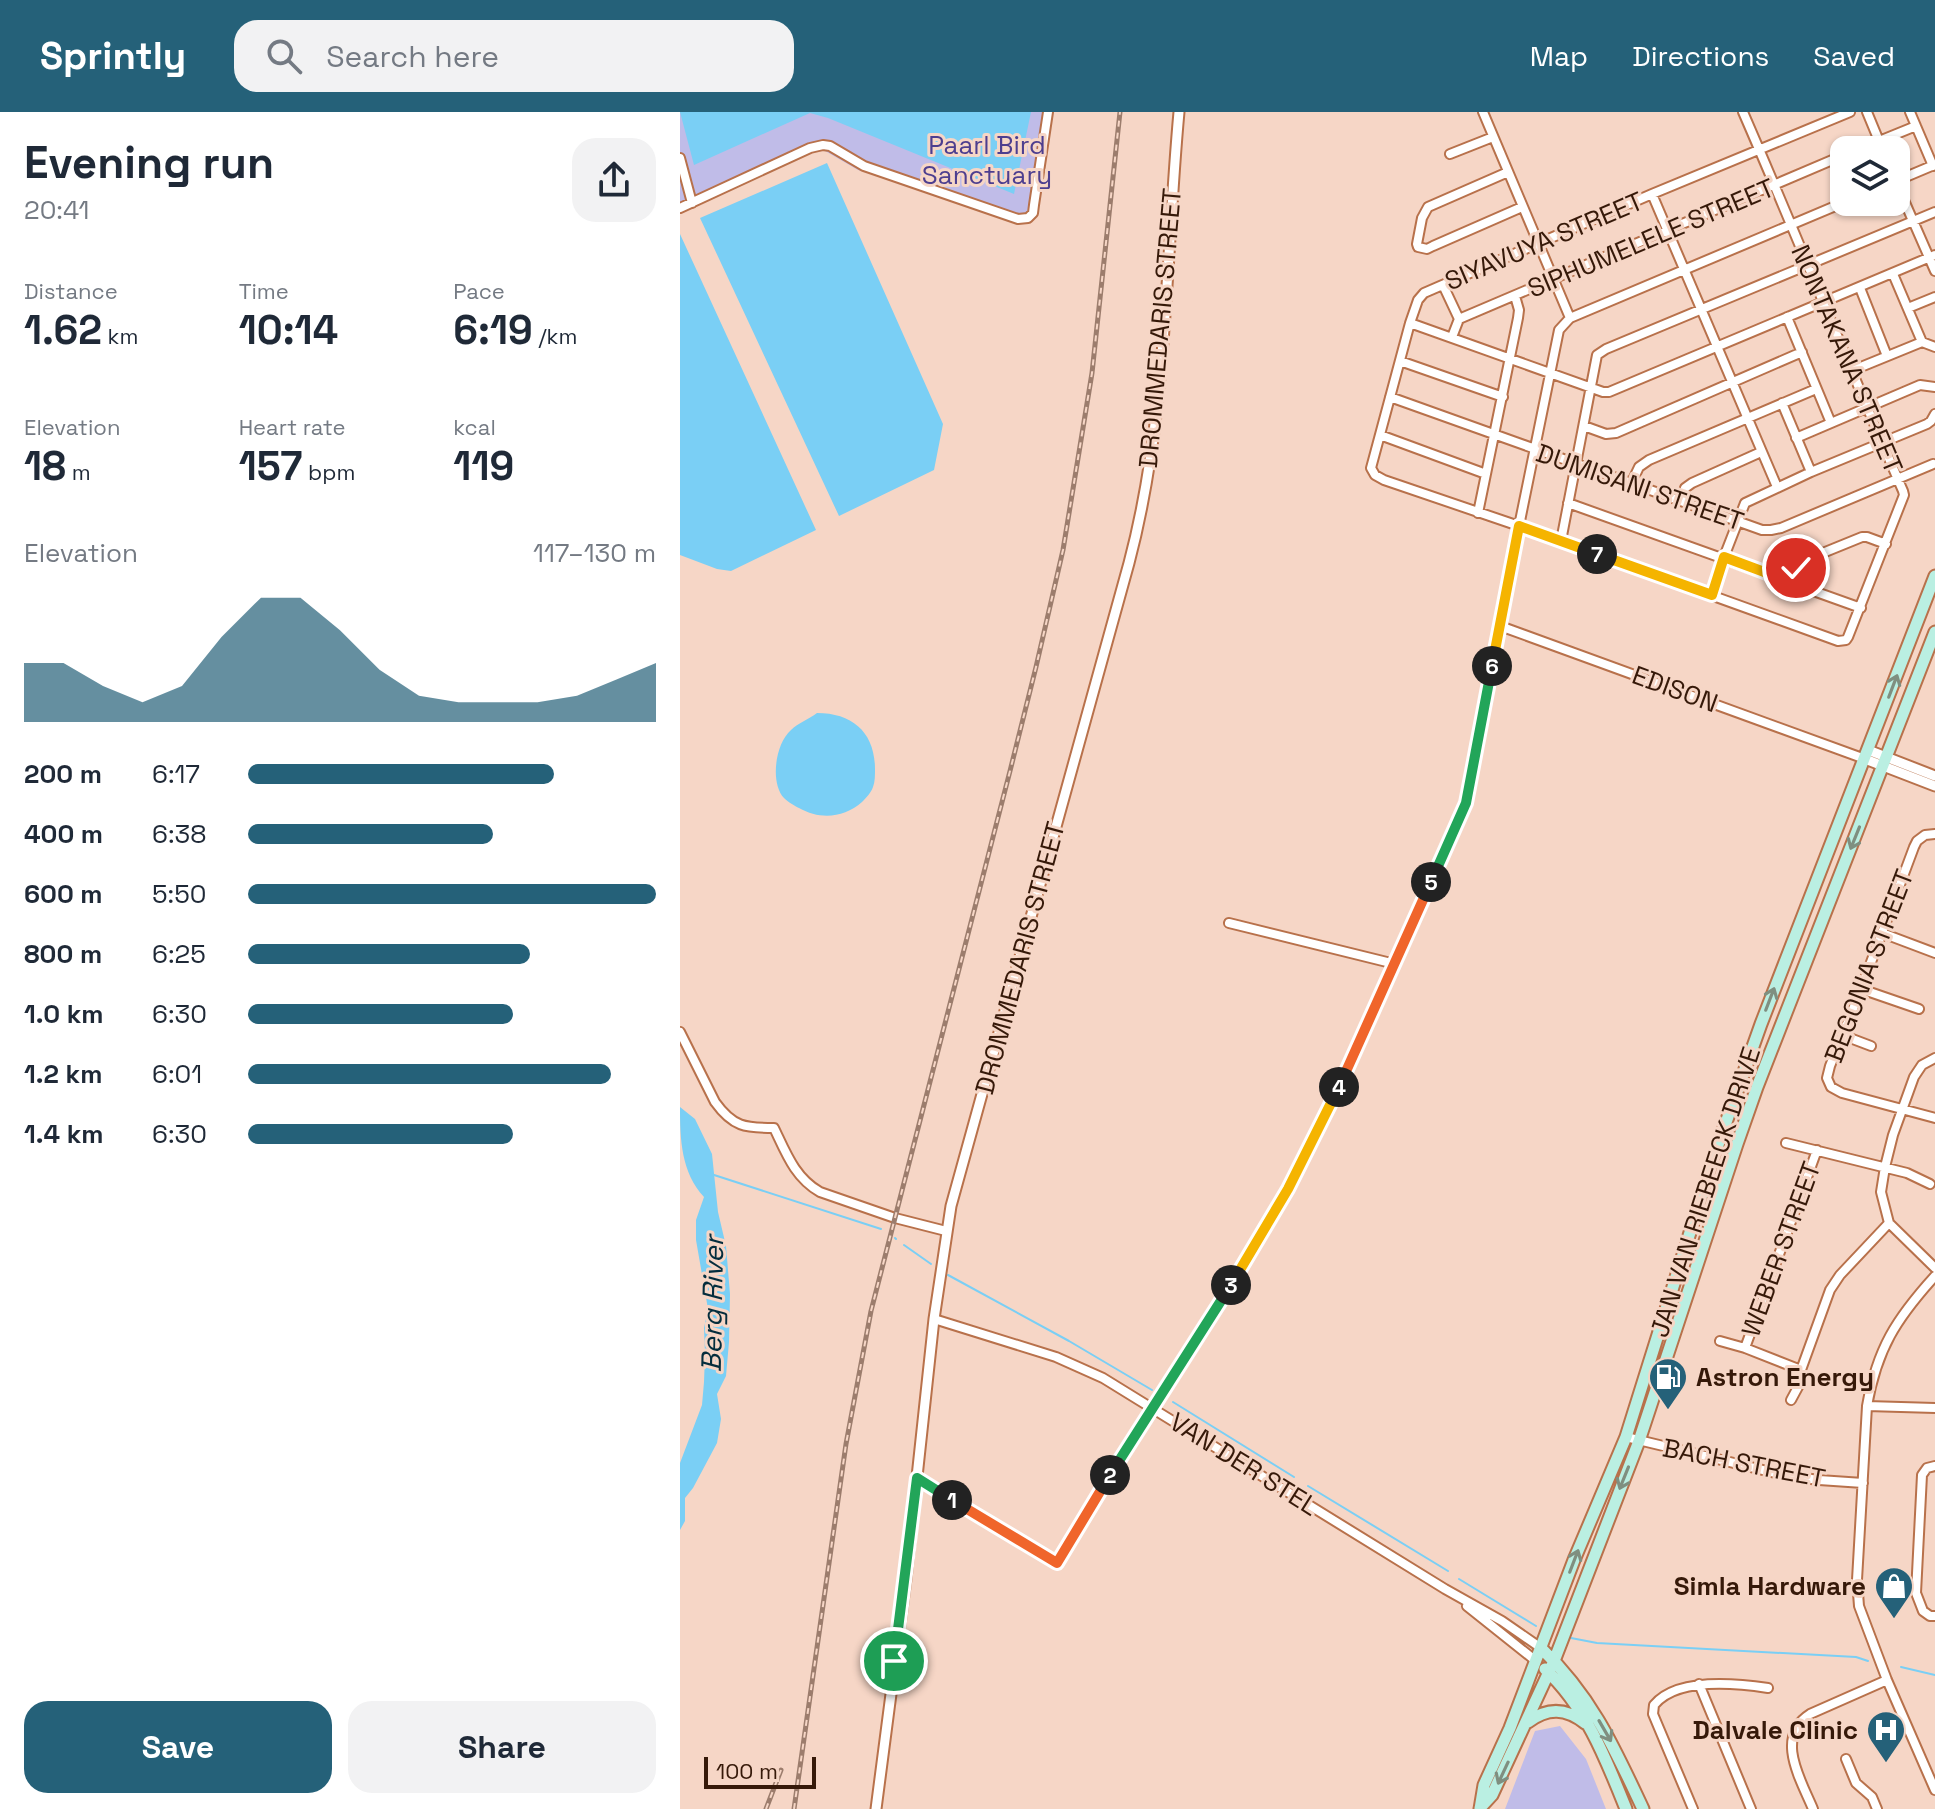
<!DOCTYPE html>
<html lang="en">
<head>
<meta charset="utf-8">
<style>
	body { margin:0; font-family:"Space Grotesk",sans-serif; background:#f2f2f3; color:#1f2937; height:100vh; display:flex; flex-direction:column; font-size:30px; white-space:nowrap }
	* { box-sizing:border-box; margin:0 }
	p { font-size:26px; color:#747a83 }
	.icon { flex:none; width:44px; height:44px; fill:none; stroke:currentColor; stroke-width:2; stroke-linecap:round; stroke-linejoin:round }
	.map { position:relative; flex:1; overflow:hidden }
	.panel { display:flex; flex-direction:column; background:#fff; width:680px }
	.panel>* { flex:none }
	.fabs { position:absolute; left:1150px; top:24px; display:grid; gap:16px }
	.fabs a { display:grid; place-items:center; width:80px; height:80px; border-radius:16px; background:#fff; box-shadow:0 2px 6px #0004; font-size:40px }
	.scale { position:absolute; left:24px; bottom:20px; width:112px; box-sizing:border-box; padding-left:8px; border:4px solid #361909; border-top:0; font-size:22px; line-height:28px; white-space:nowrap; color:#361909; -webkit-text-stroke:6px #f6d6c6; paint-order:stroke }
	.pin { position:absolute; display:grid; place-items:center; width:68px; height:68px; color:#fff; margin:-34px; border:4px solid #fff; border-radius:50%; box-shadow:0 2px 8px #0007 }
	.km { position:absolute; width:40px; height:40px; margin:-20px; border-radius:50%; background:#222; color:#fff; font-size:22px; line-height:40px; text-align:center }
	.round { display:grid; place-items:center; flex:none; width:84px; height:84px; border-radius:24px; background:#f2f2f3 }
	.overview { display:flex; align-items:center; justify-content:space-between; height:136px; padding:0 24px }
	h1 { font-size:44px; font-weight:600; line-height:60px }
	.figures { display:grid; grid-template-columns:repeat(3,1fr); gap:12px; height:136px; padding:8px 24px }
	.figures div { display:grid; align-content:center }
	.figures b { font-size:40px; font-weight:600 }
	.figures small { font-size:22px; font-weight:400 }
	.figures p { font-size:22px }
	.chart { height:224px; padding:16px 24px }
	.chart p { display:flex; justify-content:space-between }
	.chart svg { width:100%; height:144px; margin-top:8px; fill:#256179; opacity:.7 }
	.primary-button { display:flex; gap:16px; margin-top:auto; padding:16px 24px }
	.primary-button a { flex:1; height:92px; border-radius:24px; background:#256179; color:#fff; font-size:32px; font-weight:600; line-height:92px; text-align:center }
	.primary-button a+a { background:#f2f2f3; color:#1f2937 }
	ul { padding:0 24px; list-style:none; font-size:26px }
	li { display:grid; grid-template-columns:128px 96px 1fr; align-items:center; height:60px }
	li i { height:20px; border-radius:10px; background:#256179 }
	header { display:flex; align-items:center; gap:48px; box-sizing:border-box; height:112px; padding:0 40px; background:#256179; color:#fff }
	header strong { font-size:38px }
	nav { display:flex; gap:44px; margin-inline-start:auto; font-size:28px }
	.search { width:560px; height:72px; background:#f2f2f3; display:flex; align-items:center; gap:20px; box-sizing:border-box; padding:0 28px; border-radius:24px; color:#747a83; font-size:30px }
	main { display:flex; flex:1; min-height:0 }
	.map>svg:first-child { display:block }
</style>
</head>
<body>
<header>
<strong>Sprintly</strong>
<div class="search"><svg class="icon" aria-label="search" viewBox="0 0 24 24"><circle cx="10" cy="10" r="6"/><path d="M15 15l6 6"/></svg>Search here</div>
<nav><a>Map</a><a>Directions</a><a>Saved</a></nav>
</header>
<main>
<section class="panel">
<div class="overview"><div><h1>Evening run</h1><p>20:41</p></div><a class="round"><svg class="icon" aria-label="share" viewBox="0 0 24 24"><path d="M12 15V3M7 8l5-5 5 5M5 13v7h14v-7"/></svg></a></div>
<div class="figures">
<div><p>Distance</p><b>1.62<small> km</small></b></div>
<div><p>Time</p><b>10:14</b></div>
<div><p>Pace</p><b>6:19<small> /km</small></b></div>
</div>
<div class="figures">
<div><p>Elevation</p><b>18<small> m</small></b></div>
<div><p>Heart rate</p><b>157<small> bpm</small></b></div>
<div><p>kcal</p><b>119</b></div>
</div>
<div class="chart"><p><span>Elevation</span>117–130 m</p>
<svg viewBox="0 0 160 44" preserveAspectRatio="none"><path d="M0 44V26L10 26L20 33L30 38L40 33L50 18L60 6L70 6L80 16L90 28L100 36L110 38L120 38L130 38L140 36L150 31L160 26V44z"/></svg>
</div>
<ul>
<li><b>200 m</b>6:17<i style="width:75%"></i></li>
<li><b>400 m</b>6:38<i style="width:60%"></i></li>
<li><b>600 m</b>5:50<i style="width:100%"></i></li>
<li><b>800 m</b>6:25<i style="width:69%"></i></li>
<li><b>1.0 km</b>6:30<i style="width:65%"></i></li>
<li><b>1.2 km</b>6:01<i style="width:89%"></i></li>
<li><b>1.4 km</b>6:30<i style="width:65%"></i></li>
</ul>
<div class="primary-button"><a>Save</a><a>Share</a></div>
</section>
<div class="map">
<svg width="1255" height="1697" viewBox="0 0 1255 1697">
	<rect width="100%" height="100%" fill="#f6d6c6"/>
	<path fill="#c0bce8" d="M0 0H364L347 102 339 105 178 58 140 36 0 101Z
		M880 1614 906 1647 926 1697H825L855 1619Z"/>
	<path fill="#7acff5" d="M0 0H351L334 82 148 6 130 1 14 53Z
		M147 51 263 312 254 358 159 404 20 106Z
		M0 122 136 418 51 459 37 457 0 443Z
		M137 601C173 601 195 621 195 657 195 663 195 670 193 675 191 681 186 686 182 690 164 706 140 708 119 696 115 694 108 690 104 686 90 671 95 632 111 618 118 611 129 607 137 601Z
		M0 995 15 1007 32 1042 38 1100 46 1134 50 1182 49 1230 46 1264 37 1282 41 1307 37 1331 13 1376 5 1386V1409L0 1418V1351L22 1293 24 1270 25 1242 24 1216 28 1197 16 1128V1108L24 1085C1 1060 0 1027 0 995Z"/>
	<g fill="none" stroke-linecap="round" stroke-linejoin="round">
		<path stroke="#7acff5" stroke-width="2" d="M31 1062 201 1117
			M215 1126 216 1127
			M224 1133 251 1152
			M268 1163 389 1229 472 1278
			M493 1290 614 1365
			M628 1374 768 1459
			M779 1467 856 1514
			M891 1526 917 1531 1176 1545 1188 1549
			M1221 1555 1255 1563"/>
		<defs>
			<path id="minor" d="M803 0 890 206
				M1063 0C1118 126 1168 253 1223 379L1224 383 1168 525 1166 528 1158 529 839 414 704 368 695 363 691 356 730 211 738 188 744 181 972 82 1170 0
				M1187 0 1199 29
				M1230 0 1253 54
				M1177 38 1236 14
				M770 42 813 25
				M0 46 12 91
				M828 60 748 95 742 106 737 132 738 135 747 137 753 134 842 95
				M1216 69 1254 53
				M1216 70 1255 159
				M972 82 1097 375
				M0 96 130 36 143 33 150 34 184 54 338 107 348 106 353 101 354 93 368 0
				M1213 162 1242 230
				M763 173 779 207 772 225
				M1180 176 1207 244
				M1228 196 1255 185
				M1107 205 1151 311
				M779 207 1164 43
				M730 211 923 280H929L1255 143
				M720 249 823 285
				M1171 259 1242 230 1255 235
				M710 285 1082 418H1091L1101 416 1253 352
				M1102 291 1131 360
				M904 314 926 322 936 321 1122 240
				M700 323 806 362
				M1116 326 1240 273 1255 275
				M951 372 959 355 969 348 1136 277
				M1001 389 1005 376 1012 371 1081 340
				M888 391 1181 496
				M798 401 838 206 839 198 835 184
				M881 429 917 243 926 237 1255 100
				M1111 470 1116 456 1123 449 1182 425H1187L1206 432
				M1032 483 1044 445 1065 391 1131 360 1247 312 1251 309 1255 302
				M820 514 1185 647
				M1255 722 1245 723 1237 729 1234 735 1181 877 1150 954 1147 966 1151 975 1162 981 1255 1006
				M549 811 715 852
				M1202 821 1255 841
				M1181 877 1239 897
				M0 920 35 990C53 1015 65 1016 94 1016 106 1041 115 1066 140 1080L215 1106 266 1119
				M1162 923 1191 934
				M1255 946 1242 953 1234 965 1213 1023 1205 1055 1201 1080 1209 1111 1255 1156
				M1106 1031 1227 1061 1250 1072
				M1255 1164C1216 1207 1197 1237 1187 1294L1177 1468 1179 1494 1207 1568 1255 1678
				M254 1207 376 1245 423 1266 765 1477 822 1509 861 1536
				M1040 1229 1065 1236 1121 1258
				M1065 1236 1137 1038
				M1111 1288 1118 1275 1121 1258 1150 1178 1160 1163 1209 1111
				M1187 1294 1255 1296
				M946 1325 1108 1364 1139 1368 1183 1371
				M1255 1354 1247 1356 1242 1363 1236 1481 1243 1499 1250 1504H1255
				M237 1366 377 1451 427 1368 540 1190 608 1077 636 1024 675 940 786 691 839 414 879 218 890 206 1165 90
				M787 1494 856 1549
				M1019 1572 1071 1697
				M1166 1647 1176 1671 1192 1685 1197 1697
				M1013 1697 973 1602 974 1593C997 1565 1055 1571 1088 1576
				M1133 1697C1121 1668 1094 1625 1130 1602L1207 1568"/>
			<path id="tertiary" d="M1188 638 1255 664
				M1185 647 1255 674
				M196 1697 226 1467 254 1207 271 1094 449 451C488 304 485 151 499 0"/>
			<path id="secondary" d="M861 1536C912 1585 934 1635 963 1697
				M865 1557C906 1595 926 1647 946 1697
				M848 1610C868 1595 886 1596 905 1611
				M800 1696 812 1683 874 1549 959 1329 1057 1032 1077 975 1255 520
				M800 1697 804 1673 830 1616 894 1448 946 1325 1033 1047 1081 912 1255 464"/>
		</defs>
		<use href="#minor" stroke="#b8714b" stroke-width="12"/>
		<use href="#tertiary" stroke="#b8714b" stroke-width="13"/>
		<use href="#secondary" stroke="#b8714b" stroke-width="15"/>
		<use href="#minor" stroke="#fff" stroke-width="8"/>
		<use href="#tertiary" stroke="#fff" stroke-width="9"/>
		<use href="#secondary" stroke="#baefe2" stroke-width="11"/>
		<defs>
			<path id="rail" d="M86 1697 101 1658
				M114 1697 166 1332 191 1199 330 659 356 555 383 438 412 261 440 0"/>
		</defs>
		<use href="#rail" stroke="#9c7d6d" stroke-width="5"/>
		<use href="#rail" stroke="#f6d6c6" stroke-width="2" stroke-dasharray="6" stroke-linecap="butt"/>
	</g>
	<defs><path id="oneway-shaft" d="M-6 0H5M1.5-3L5.5 0L1.5 3" fill="none" stroke-width="1.6" stroke-linecap="round" stroke-linejoin="round" transform="scale(2)"/></defs>
	<g stroke="#7f8f80">
		<use href="#oneway-shaft" transform="translate(1213 574) rotate(-69)"/>
		<use href="#oneway-shaft" transform="translate(1175 726) rotate(112)"/>
		<use href="#oneway-shaft" transform="translate(1090 887) rotate(-69)"/>
		<use href="#oneway-shaft" transform="translate(944 1366) rotate(112)"/>
		<use href="#oneway-shaft" transform="translate(894 1449) rotate(-69)"/>
		<use href="#oneway-shaft" transform="translate(925 1619) rotate(60)"/>
		<use href="#oneway-shaft" transform="translate(823 1661) rotate(115)"/>
	</g>
	<g fill="none" stroke-linecap="round" stroke-linejoin="round">
		<defs>
			<path id="split-1" d="M214 1549 237 1366 272 1388"/>
			<path id="split-2" d="M272 1388 377 1451 430 1363"/>
			<path id="split-3" d="M430 1363 551 1173"/>
			<path id="split-4" d="M551 1173 608 1077 659 975"/>
			<path id="split-5" d="M659 975 751 770"/>
			<path id="split-6" d="M751 770 786 691 812 554"/>
			<path id="split-7" d="M812 554 839 414 917 442"/>
			<path id="split-8" d="M917 442 1032 483 1044 445 1111 470 1116 456"/>
		</defs>
		<use href="#split-1" stroke="#fff" stroke-width="16"/>
		<use href="#split-2" stroke="#fff" stroke-width="16"/>
		<use href="#split-3" stroke="#fff" stroke-width="16"/>
		<use href="#split-4" stroke="#fff" stroke-width="16"/>
		<use href="#split-5" stroke="#fff" stroke-width="16"/>
		<use href="#split-6" stroke="#fff" stroke-width="16"/>
		<use href="#split-7" stroke="#fff" stroke-width="16"/>
		<use href="#split-8" stroke="#fff" stroke-width="16"/>
		<use href="#split-1" stroke="#22a559" stroke-width="10"/>
		<use href="#split-2" stroke="#f0652b" stroke-width="10"/>
		<use href="#split-3" stroke="#22a559" stroke-width="10"/>
		<use href="#split-4" stroke="#f5b400" stroke-width="10"/>
		<use href="#split-5" stroke="#f0652b" stroke-width="10"/>
		<use href="#split-6" stroke="#22a559" stroke-width="10"/>
		<use href="#split-7" stroke="#f5b400" stroke-width="10"/>
		<use href="#split-8" stroke="#f5b400" stroke-width="10"/>
	</g>
	<defs>
		<symbol id="fuel-pin" viewBox="-11 -11 22 30"><path d="M0 17L-7.5 6A9.5 9.5 0 1 1 7.5 6Z" fill="#256179" stroke="#f6d6c6"/><path d="M-5.5-6h7V0h2V4h1.3V-2.5L3-4.5l.8-.8L6-3V5H2.5V1h-1V6h-7ZM-4.2-4.7v3.2H.2V-4.7Z" fill="#fff"/></symbol>
		<symbol id="shop-pin" viewBox="-11 -11 22 30"><path d="M0 17L-7.5 6A9.5 9.5 0 1 1 7.5 6Z" fill="#256179" stroke="#f6d6c6"/><path d="M-5-2.5h2.3a2.7 3.5 0 0 1 5.4 0H5L5.5 6h-11ZM-1.5-2.5h3a1.5 2.3 0 0 0-3 0Z" fill="#fff"/></symbol>
		<symbol id="hospital-pin" viewBox="-11 -11 22 30"><path d="M0 17L-7.5 6A9.5 9.5 0 1 1 7.5 6Z" fill="#256179" stroke="#f6d6c6"/><path d="M-5-5h3v3.5h4V-5h3V5h-3V1.5h-4V5h-3Z" fill="#fff"/></symbol>
	</defs>
	<g fill-rule="evenodd">
		<use href="#fuel-pin" x="966" y="1243" width="44" height="60"/>
		<use href="#shop-pin" x="1192" y="1452" width="44" height="60"/>
		<use href="#hospital-pin" x="1184" y="1596" width="44" height="60"/>
	</g>
	<g text-anchor="middle" dominant-baseline="central" stroke-width="6" stroke-linejoin="round" paint-order="stroke">
		<g font-size="26" fill="#4d3e8f" stroke="#f6d6c6">
			<text x="307" y="33">Paarl Bird<tspan x="307" dy="30">Sanctuary</tspan></text>
		</g>
		<g font-size="26" fill="#361909" stroke="#f6d6c6">
			<text transform="translate(971 126) rotate(-23)">SIPHUMELELE STREET</text>
			<text transform="translate(864 129) rotate(-23)">SIYAVUYA STREET</text>
			<text transform="translate(480 216) rotate(-85)">DROMMEDARIS STREET</text>
			<text transform="translate(1167 247) rotate(67)">NONTAKANA STREET</text>
			<text transform="translate(960 375) rotate(19)">DUMISANI STREET</text>
			<text transform="translate(995 577) rotate(20)">EDISON</text>
			<text transform="translate(340 846) rotate(-75)">DROMMEDARIS STREET</text>
			<text transform="translate(1189 854) rotate(-69)">BEGONIA STREET</text>
			<text transform="translate(1025 1080) rotate(-72)">JAN VAN RIEBEECK DRIVE</text>
			<text transform="translate(1101 1137) rotate(-70)">WEBER STREET</text>
			<text transform="translate(1064 1351) rotate(11)">BACH STREET</text>
			<text transform="translate(564 1352) rotate(32)">VAN DER STEL</text>
		</g>
		<g font-size="26" font-weight="bold" fill="#361909" stroke="#f6d6c6" text-anchor="end">
			<text x="1016" y="1265" text-anchor="start">Astron Energy</text>
			<text x="1186" y="1474">Simla Hardware</text>
			<text x="1178" y="1618">Dalvale Clinic</text>
		</g>
		<g font-size="28" font-style="italic" fill="#042d3d" stroke="#f6d6c6">
			<text transform="translate(32 1192) rotate(-89)">Berg River</text>
		</g>
	</g>
</svg>
<div class="fabs">
<a><svg class="icon" aria-label="layers" viewBox="0 0 24 24"><path d="M12 4l9 5-9 5-9-5zM3 14l9 5 9-5"/></svg></a>
</div>
<div class="scale">100 m</div>
<div class="pin" style="left:214px;top:1549px;background:#1e9e55"><svg class="icon" aria-label="arrive" viewBox="0 0 24 24"><path d="M6 21V4h12l-3 4 3 4H6"/></svg></div>
<div class="pin" style="left:1116px;top:456px;background:#d93025"><svg class="icon" aria-label="check" viewBox="0 0 24 24"><path d="M5 12l5 5 9-10"/></svg></div>
<b class="km" style="left:272px;top:1388px">1</b>
<b class="km" style="left:430px;top:1363px">2</b>
<b class="km" style="left:551px;top:1173px">3</b>
<b class="km" style="left:659px;top:975px">4</b>
<b class="km" style="left:751px;top:770px">5</b>
<b class="km" style="left:812px;top:554px">6</b>
<b class="km" style="left:917px;top:442px">7</b>
</div>
</main>
</body>
</html>
